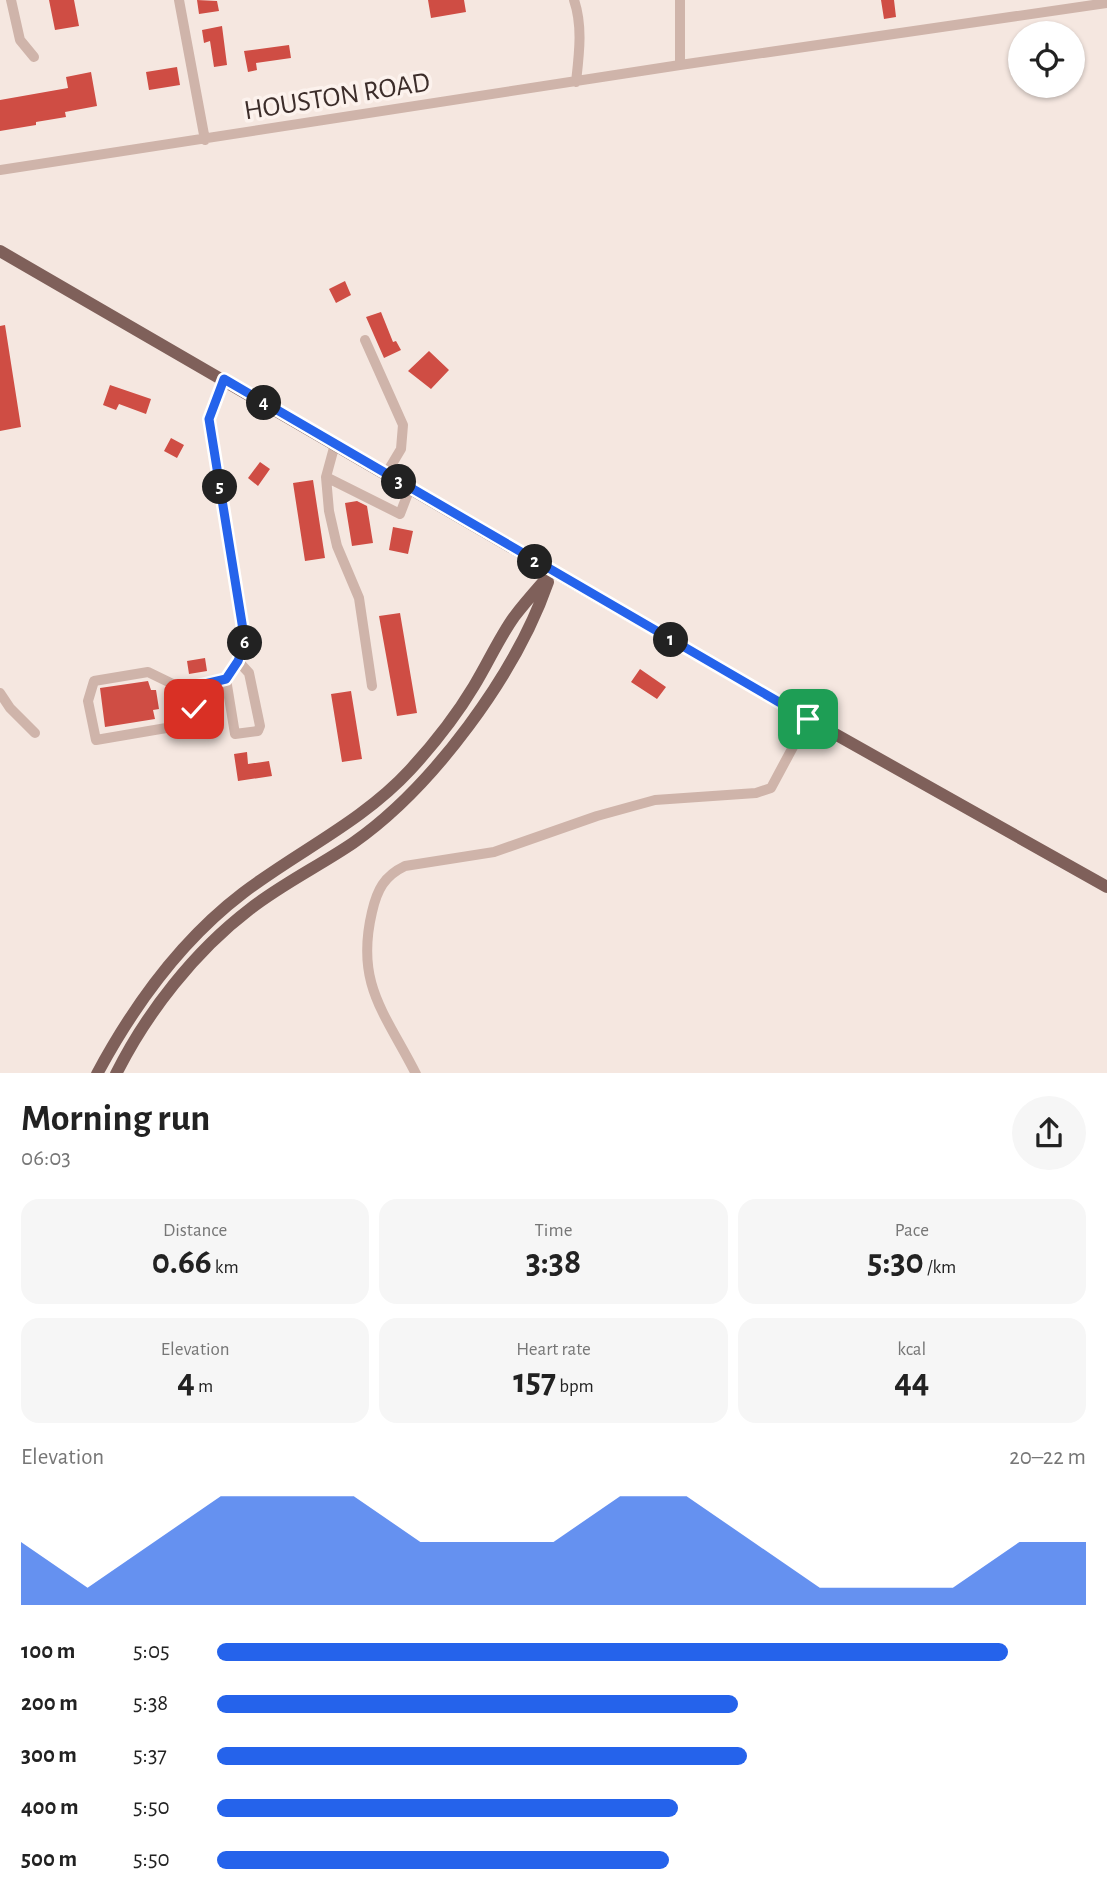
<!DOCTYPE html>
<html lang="en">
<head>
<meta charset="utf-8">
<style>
	body { margin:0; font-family:"Alegreya Sans",sans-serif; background:#f6f6f6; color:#222; height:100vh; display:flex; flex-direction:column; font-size:26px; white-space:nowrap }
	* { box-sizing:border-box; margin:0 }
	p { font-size:23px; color:#767676 }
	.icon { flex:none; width:38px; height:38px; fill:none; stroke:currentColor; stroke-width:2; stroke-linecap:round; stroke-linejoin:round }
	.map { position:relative; height:1073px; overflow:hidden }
	.panel { display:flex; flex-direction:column; background:#fff; flex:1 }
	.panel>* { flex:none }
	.controls { position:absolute; left:1008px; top:21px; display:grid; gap:14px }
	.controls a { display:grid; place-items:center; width:77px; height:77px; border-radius:50%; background:#fff; box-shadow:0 2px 5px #0004; font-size:35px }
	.pin { position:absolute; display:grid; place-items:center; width:60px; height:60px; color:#fff; margin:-30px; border-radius:14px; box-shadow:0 4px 10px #0006 }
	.km { position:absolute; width:35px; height:35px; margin:-18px; border-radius:50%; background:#222; color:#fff; font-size:19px; line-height:35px; text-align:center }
	.round { display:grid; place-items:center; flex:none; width:74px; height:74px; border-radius:37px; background:#f6f6f6 }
	.headline { display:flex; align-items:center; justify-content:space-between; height:119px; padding:0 21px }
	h1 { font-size:38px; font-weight:700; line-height:52px }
	.metrics { display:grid; grid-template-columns:repeat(3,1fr); gap:10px; height:119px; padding:7px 21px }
	.metrics div { display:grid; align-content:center; border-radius:18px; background:#f6f6f6; text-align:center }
	.metrics b { font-size:35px; font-weight:700 }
	.metrics small { font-size:19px; font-weight:400 }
	.metrics p { font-size:19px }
	.chart { height:196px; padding:14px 21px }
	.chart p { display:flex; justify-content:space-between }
	.chart svg { width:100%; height:126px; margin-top:7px; fill:#2563eb; opacity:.7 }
	ul { padding:0 21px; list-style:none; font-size:23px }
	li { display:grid; grid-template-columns:112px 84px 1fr; align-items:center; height:52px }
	li i { height:18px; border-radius:9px; background:#2563eb }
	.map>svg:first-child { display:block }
</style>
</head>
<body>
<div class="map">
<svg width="1107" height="1074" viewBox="0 0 1107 1074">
	<rect width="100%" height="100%" fill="#f5e7e0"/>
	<path fill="#cf4d44" d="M49 0H74L79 26 55 30Z
		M197 0 217 1 219 11 199 14Z
		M428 0H464L466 12 431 18Z
		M881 0H894L896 17 884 19Z
		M222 26 227 65 214 67 210 41 204 43 202 30Z
		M289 45 291 58 256 63 257 70 248 72 244 51Z
		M177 67 180 85 149 90 146 72Z
		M91 72 97 106 65 112 66 117 36 122V125L0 131V100L68 88 66 77Z
		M345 281 351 295 336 303 329 289Z
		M381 312 393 342 396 341 401 350 384 358 366 317Z
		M5 325 21 427 0 431V326Z
		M429 351 449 370 431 389 408 371Z
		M110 385 151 399 146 414 119 404 116 410 103 405Z
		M171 438 184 445 177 458 164 451Z
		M260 462 270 469 258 486 248 478Z
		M313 480 325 558 305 561 293 483Z
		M357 501 367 506 373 543 352 546 345 503Z
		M393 527 413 531 408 554 389 550Z
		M400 613 417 713 397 716 379 616Z
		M205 658 207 671 189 674 187 661Z
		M640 669 666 687 657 699 631 682Z
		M148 681 151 690H156L159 709 153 710 155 719 105 727 100 688Z
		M351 691 362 759 342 762 331 694Z
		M247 752 248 764 269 761 272 776 238 781 234 754Z"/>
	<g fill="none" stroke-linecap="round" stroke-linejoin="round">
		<path stroke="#cfb4aa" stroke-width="10" d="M11 0 20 40 34 57
			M179 0 205 140
			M574 0C583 26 579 55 576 82
			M680 0V65
			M0 170 680 65 1107 3
			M365 340 403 425 401 449 386 474
			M335 444 326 477 329 511 337 546 359 598 372 686
			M326 477 400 514 410 488
			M226 679 235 734 258 731 260 726 249 673 238 661
			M192 687 194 709 178 726 96 740 88 701 94 681 148 672 183 689 226 679 238 661 245 642 209 420 224 379
			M0 693 10 708 35 733
			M416 1074C385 1013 355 984 372 912 377 890 384 876 405 866L494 852 597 816 655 800 756 793 771 788 808 719"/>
		<path stroke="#7f605a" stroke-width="12" d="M0 251 787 707 1107 887
			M97 1074C134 1005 180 941 243 893 298 851 362 822 410 770 433 745 456 716 474 686 488 663 499 638 514 617 526 601 539 587 552 572
			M116 1074C147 1012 195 951 250 909 282 884 319 866 353 843 433 787 516 674 548 582"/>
	</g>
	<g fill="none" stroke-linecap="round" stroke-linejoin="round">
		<defs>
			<path id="route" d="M194 709 192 687 226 679 238 661 245 642 209 419 224 379 808 719"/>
		</defs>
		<use href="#route" stroke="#fff" stroke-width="14"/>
		<use href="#route" stroke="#2563eb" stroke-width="9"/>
	</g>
	<g text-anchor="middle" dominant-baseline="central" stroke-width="7" stroke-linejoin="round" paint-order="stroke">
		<g font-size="28" fill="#3c2d2a" stroke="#fcf2ed">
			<text transform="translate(337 97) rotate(-9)">HOUSTON ROAD</text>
		</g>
	</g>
</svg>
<div class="controls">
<a><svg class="icon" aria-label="locate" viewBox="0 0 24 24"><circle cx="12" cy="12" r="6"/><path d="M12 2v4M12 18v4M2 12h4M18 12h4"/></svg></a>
</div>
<div class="pin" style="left:808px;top:719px;background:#1e9e55"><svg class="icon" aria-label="arrive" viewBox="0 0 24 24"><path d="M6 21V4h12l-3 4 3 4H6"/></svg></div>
<div class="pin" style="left:194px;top:709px;background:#d93025"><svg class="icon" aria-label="check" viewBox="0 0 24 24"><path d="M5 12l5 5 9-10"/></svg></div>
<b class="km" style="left:671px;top:640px">1</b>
<b class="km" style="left:535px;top:562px">2</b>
<b class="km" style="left:399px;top:482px">3</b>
<b class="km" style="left:264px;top:403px">4</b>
<b class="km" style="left:220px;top:487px">5</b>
<b class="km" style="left:245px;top:643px">6</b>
</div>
<section class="panel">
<div class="headline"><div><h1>Morning run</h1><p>06:03</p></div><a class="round"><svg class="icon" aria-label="share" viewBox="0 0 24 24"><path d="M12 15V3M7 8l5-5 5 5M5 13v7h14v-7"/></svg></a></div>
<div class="metrics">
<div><p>Distance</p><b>0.66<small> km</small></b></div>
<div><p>Time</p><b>3:38</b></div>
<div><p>Pace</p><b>5:30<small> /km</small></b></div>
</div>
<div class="metrics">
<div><p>Elevation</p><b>4<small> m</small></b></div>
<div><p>Heart rate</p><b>157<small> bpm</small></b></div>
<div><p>kcal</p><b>44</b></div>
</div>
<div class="chart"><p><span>Elevation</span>20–22 m</p>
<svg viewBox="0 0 160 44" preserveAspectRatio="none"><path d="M0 44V22L10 38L20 22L30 6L40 6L50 6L60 22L70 22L80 22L90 6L100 6L110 22L120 38L130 38L140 38L150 22L160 22V44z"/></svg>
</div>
<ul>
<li><b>100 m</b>5:05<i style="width:91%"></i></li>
<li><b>200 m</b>5:38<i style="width:60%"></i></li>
<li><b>300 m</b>5:37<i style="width:61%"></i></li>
<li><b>400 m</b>5:50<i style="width:53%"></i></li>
<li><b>500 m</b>5:50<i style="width:52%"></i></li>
</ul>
</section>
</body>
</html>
